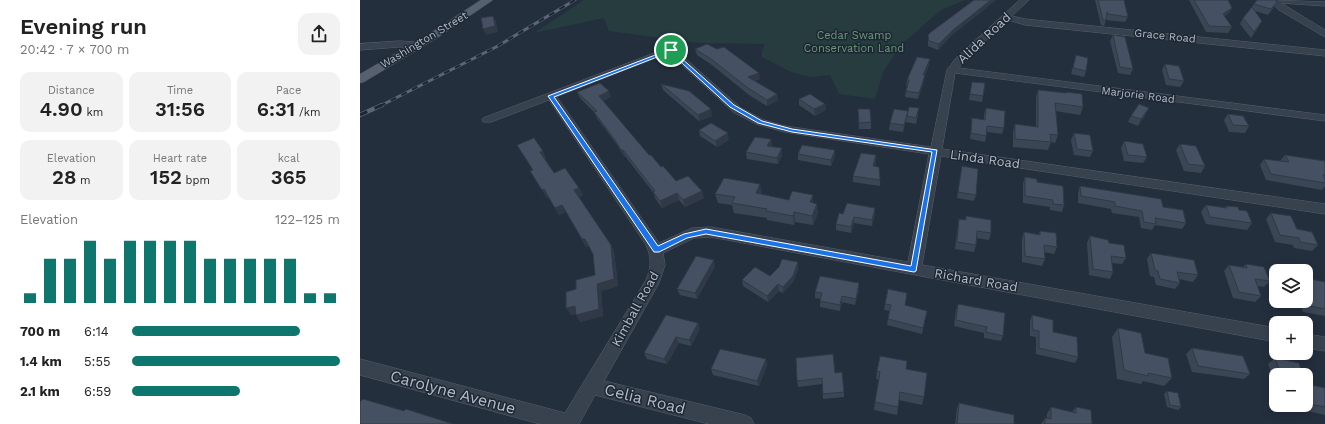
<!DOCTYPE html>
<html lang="en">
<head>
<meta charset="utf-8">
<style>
	body { margin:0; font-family:"Work Sans",sans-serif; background:#f2f2f2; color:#222; height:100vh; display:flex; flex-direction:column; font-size:15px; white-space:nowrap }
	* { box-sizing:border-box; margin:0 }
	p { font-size:13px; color:#767676 }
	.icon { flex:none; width:22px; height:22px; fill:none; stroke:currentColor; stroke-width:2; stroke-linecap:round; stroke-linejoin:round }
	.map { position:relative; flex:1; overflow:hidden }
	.side { display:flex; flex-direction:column; background:#fff; width:360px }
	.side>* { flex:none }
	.buttons { position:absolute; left:909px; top:264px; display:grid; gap:8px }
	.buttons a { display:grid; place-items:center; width:44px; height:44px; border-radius:8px; background:#fff; box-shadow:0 2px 10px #0003; font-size:20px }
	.pin { position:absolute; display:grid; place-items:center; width:34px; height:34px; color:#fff; margin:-17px; border:2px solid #fff; border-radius:50%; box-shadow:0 1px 4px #0007 }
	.round { display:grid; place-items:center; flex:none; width:42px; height:42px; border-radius:12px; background:#f2f2f2 }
	.summary { display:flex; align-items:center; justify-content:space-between; height:68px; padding:0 20px }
	h1 { font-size:22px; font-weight:600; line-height:30px }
	.figures { display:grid; grid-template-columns:repeat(3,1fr); gap:6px; height:68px; padding:4px 20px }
	.figures div { display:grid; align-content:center; border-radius:10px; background:#f2f2f2; text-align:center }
	.figures b { font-size:20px; font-weight:600 }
	.figures small { font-size:11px; font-weight:400 }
	.figures p { font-size:11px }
	.chart { height:112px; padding:8px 20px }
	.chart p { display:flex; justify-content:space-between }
	.chart svg { width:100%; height:72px; margin-top:4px; stroke:#0f766e; stroke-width:6 }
	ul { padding:0 20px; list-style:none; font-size:13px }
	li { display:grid; grid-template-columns:64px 48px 1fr; align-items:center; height:30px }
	li i { height:10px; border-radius:5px; background:#0f766e }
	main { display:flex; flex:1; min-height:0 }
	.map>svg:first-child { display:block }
</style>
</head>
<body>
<main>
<section class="side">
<div class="summary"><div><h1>Evening run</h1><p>20:42 · 7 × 700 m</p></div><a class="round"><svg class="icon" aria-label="share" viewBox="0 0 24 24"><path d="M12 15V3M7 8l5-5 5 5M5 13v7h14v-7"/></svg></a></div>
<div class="figures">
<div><p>Distance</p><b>4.90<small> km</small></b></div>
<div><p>Time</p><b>31:56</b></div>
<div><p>Pace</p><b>6:31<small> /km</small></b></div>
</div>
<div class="figures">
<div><p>Elevation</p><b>28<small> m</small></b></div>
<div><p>Heart rate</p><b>152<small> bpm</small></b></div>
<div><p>kcal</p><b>365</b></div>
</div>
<div class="chart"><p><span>Elevation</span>122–125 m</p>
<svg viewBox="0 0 160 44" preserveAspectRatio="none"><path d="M5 44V38M15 44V17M25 44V17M35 44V6M45 44V17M55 44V6M65 44V6M75 44V6M85 44V6M95 44V17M105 44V17M115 44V17M125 44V17M135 44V17M145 44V38M155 44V38"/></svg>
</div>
<ul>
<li><b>700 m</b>6:14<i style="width:81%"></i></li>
<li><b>1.4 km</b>5:55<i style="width:100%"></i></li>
<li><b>2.1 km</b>6:59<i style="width:52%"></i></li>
</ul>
</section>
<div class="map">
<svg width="965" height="424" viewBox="0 0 965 424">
	<rect width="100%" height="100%" fill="#242f3e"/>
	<path fill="#263c3f" d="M224 0H605L581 10 542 44 523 72 515 99 479 94 470 75 450 77 431 72 402 57V51L405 44 338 43 249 31 244 18 174 33Z"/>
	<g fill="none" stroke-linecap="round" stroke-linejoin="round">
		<defs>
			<path id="minor" d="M660 0H669L652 16 665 19 965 50V56L665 25 648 20 603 62 599 68 965 115V121L595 73 582 149 965 204V214L581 156 562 265 916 328V342L351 237 334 238 303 253 305 265 299 283 244 381 385 415 391 418 394 424H349L235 395 219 424H180L0 375V359L205 413 286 280C291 268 292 258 286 245L189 100 131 122H123L122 120 123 118 318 44 323 47 317 51 381 108 404 120 425 126 571 147 587 70 596 58ZM309 53 373 112 396 124 424 132 569 154 548 262 351 227 332 228 299 243 197 97Z
				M909 0 965 2V6L921 3 965 30V37L919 10Z
				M39 41 58 42 63 45 58 48 39 47 0 50V44Z
				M946 334 965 337V351L946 348Z"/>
			<path id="major" d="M121 0H133L77 38 4 82 0 83V74L69 34Z"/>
		</defs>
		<use href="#minor" stroke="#565f6c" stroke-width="1"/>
		<use href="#major" stroke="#414a57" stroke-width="1"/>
		<use href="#minor" fill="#38414e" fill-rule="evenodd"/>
		<use href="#major" fill="#56606e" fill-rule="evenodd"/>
		<defs>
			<path id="rail-far1" d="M20 106 136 47 215 0"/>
			<path id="rail" d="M0 115 22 105"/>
		</defs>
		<use href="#rail-far1" stroke="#5a6575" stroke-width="3"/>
		<use href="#rail" stroke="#5a6575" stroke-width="4.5"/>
		<use href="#rail-far1" stroke="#1d2633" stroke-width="2" stroke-dasharray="6" stroke-linecap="butt"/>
		<use href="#rail" stroke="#1d2633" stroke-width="3" stroke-dasharray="8" stroke-linecap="butt"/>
	</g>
	<path fill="#3b4654" d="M614 0H636L592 35 578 50 568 46V35Z
		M735 0H764L768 17 765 22 746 20 744 26 741 25Z
		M829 0H868L872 8 869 13 864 17 872 27 868 33 846 32Z
		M894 4 914 7 908 15 895 11 899 27 891 38 880 24 883 18Z
		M753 35 773 69 770 75 758 73 750 41Z
		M335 49 400 79 395 81 418 100 407 106 389 95 352 65 337 55Z
		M716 55 726 71 724 77 711 74Z
		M805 64 824 81 820 87 806 85 802 70Z
		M569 65 565 75 564 81 558 99 545 97 546 91 547 86H546L547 80Z
		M612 82 623 96 622 102 609 100Z
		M301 84 352 116 339 121 303 90Z
		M678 90 706 93V92L723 107 720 115 695 111 698 135 695 143 691 142 688 150 653 147V132L655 124 676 127V97Z
		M217 92 251 97 243 101 289 155 316 181 344 198 325 207 319 200 302 208 295 198 293 192 265 156 264 157 258 146 237 118 234 112 220 98Z
		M439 99 465 104 466 110 455 116 439 105Z
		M626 108 644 128 642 134 627 132 625 142 610 139 612 118 624 120V114Z
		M498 109 511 122V129H499Z
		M534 109 558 114 556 124 546 122V120L543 132 529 130 530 123Z
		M786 114 778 126 768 122 771 116Z
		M868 114 889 126 885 133 869 132 864 120Z
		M339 130 369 140 357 147 340 136Z
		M714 133 733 151 730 157 714 155 711 140Z
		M411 139 412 146 411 147 422 148V155L418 164 387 159 386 152Z
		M764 141 787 157 783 163 764 161 761 148Z
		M820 144 845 166 841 173 824 171 816 150Z
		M157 145 186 158 185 159 194 173 219 188 223 195 219 197 251 245 254 252 258 286 241 291 243 316 220 322 216 314 211 315 216 289 235 275 233 254 229 246 226 247 206 212 199 215 188 197 187 198 170 171 173 170Z
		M438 154 475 156 471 166 438 160Z
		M925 155 965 161V186L962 190 906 180 900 165 904 159 920 161Z
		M516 162 515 166 520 180V186L493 182V176Z
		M602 166 616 195 614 201 597 198Z
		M665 177 677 182 704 205 702 212 690 210V207L663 203V183Z
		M720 186 803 207 826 223 822 229 795 225 792 230 781 228 779 217 752 213 751 209 718 203V193Z
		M402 193 401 194 429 200 453 203 458 213 453 225 435 222 434 225 407 220V218L374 213 372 205 358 203 355 194Z
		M846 205 864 208 866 206 879 210 892 223 887 230 846 224 841 212Z
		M515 208V214L512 226 494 223 491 233 476 230V224L483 214Z
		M911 213 937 229 958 245 952 251 934 248 933 245 915 242 906 219Z
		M606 216 631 233 629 240 616 238V245L614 252 595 249 598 225 599 219 605 220Z
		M680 231 697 247 694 254 684 252 685 259 682 266 662 262V239L664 232 678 235Z
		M730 236 749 243 766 258 762 264 752 263 753 272 750 279 729 275 727 243Z
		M791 253 838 275 833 282 819 279 820 283 815 289 796 285 794 277 790 276 787 259Z
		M886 264 910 281 904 287 898 286 901 296 895 302 873 298 864 271 869 265 883 267Z
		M355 266 337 299 320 295 317 289Z
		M438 269 433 282 423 293 419 291 408 302 383 286 382 280 410 276Z
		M946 278 965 282V316L943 312 939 301H946Z
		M499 290 495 305 482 302 480 311 460 307V301L461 299 455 298V292Z
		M525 304 545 306 567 311 562 334 527 325 528 319 530 311 524 310Z
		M598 304 643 336 641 341 624 338V333L594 326 596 310Z
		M306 315 340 329 331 346 319 343 307 364 287 359 284 353Z
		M672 315 693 332 718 357 715 363 676 354V337L670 336V321Z
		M758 328 812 378 804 386 783 381 781 384 757 379 752 337Z
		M832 348 890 374 884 379 832 372 826 354Z
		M915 358 943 375H916V388L908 364Z
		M406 359 407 365 399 386 353 375 351 369Z
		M546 369 564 397 562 405 539 400 537 415 514 410 515 402 519 380 516 379 517 371Z
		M475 373 484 392V397L463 399 462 384 438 387 437 381Z
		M946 382 947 384 965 388V415L943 410 941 405H946Z
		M807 391 821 407 818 410 807 407 804 394Z
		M599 403 654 424H595L597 408Z
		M691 407 712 412 716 407 732 424H681L685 418H687V414Z"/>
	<path fill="#303945" d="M631 0H636L592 35 578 50 579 44 593 30Z
		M872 8 869 13 860 20 863 14Z
		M133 16 136 21 138 32 126 35 123 29Z
		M902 21 899 27 891 38 894 32Z
		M570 59 569 65 562 81 563 75Z
		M399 73 400 79 389 83 388 77Z
		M565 75 564 81 558 99 559 93Z
		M249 91 251 97 241 102 239 96Z
		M417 94 418 100 407 106V100Z
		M465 104 466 110 455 116 454 109Z
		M789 108 786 114 778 126 781 119Z
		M351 109 352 116 339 121 338 115Z
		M548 111 546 120 543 132 544 125Z
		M368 133 369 140 357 147 355 141Z
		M411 139 412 146 408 152 407 146Z
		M422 148V155L418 164 417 158Z
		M261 150H263L265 156 264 157Z
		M475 150V156L471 166V160Z
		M183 151 186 158 184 160 180 152Z
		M516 155V162L513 173V166Z
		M400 184 402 193 397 203 396 193Z
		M219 188 223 195 218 197 214 190Z
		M184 189 188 197 187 198 182 190Z
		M342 191 344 198 325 207 323 200Z
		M317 193 319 200 302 208 300 201Z
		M453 195V205L450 202Z
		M457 204 458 213 453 225 452 216Z
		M202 205 206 212 199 215 195 208Z
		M515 208V214L512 226V220Z
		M434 212 435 222 434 225 433 216Z
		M494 217V223L491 233V227Z
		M222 239H225L229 246 226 247Z
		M251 245 254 252 258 286 241 291 243 316 220 322 216 315 237 284Z
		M354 260 355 266 337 299 335 293Z
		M438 262V269L433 282 423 293V287Z
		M499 283V290L495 305 496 299Z
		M418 284 419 291 408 302 407 296Z
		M482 296V302L480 311V305Z
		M215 306 220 313 211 315 206 308Z
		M338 323 340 329 331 346 329 340Z
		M316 337 319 343 307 364 304 359Z
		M406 359 407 365 399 386 397 381Z"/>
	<path fill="#455162" stroke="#303945" d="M614 0H631L593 30 579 44 569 41 568 35 571 32Z
		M738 0H764L768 17 748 14 747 12 746 20H743Z
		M834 0H868L872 8 863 14 872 27 849 26Z
		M897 0H916L917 2 911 9 894 4Z
		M892 7 902 21 894 32 883 18Z
		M133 16 135 26 123 29 121 18Z
		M753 35 765 37 773 69 760 67Z
		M347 44 357 49 364 47 399 73 388 77 417 94 407 100 388 88 351 59 335 49Z
		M716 55 728 58 726 71 713 68Z
		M557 57 570 59 563 75H565L559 93 546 91 549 80H547Z
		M805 64 819 66 824 81 809 79Z
		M612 82 625 83 623 96 610 94Z
		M240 83 249 91 239 96 289 155H291L301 167 303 166 316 181 328 176 342 191 323 200 317 193 300 201 293 192 295 191 263 150H261L255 140 234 112 237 111 217 92Z
		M301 84 329 91 351 109 338 115Z
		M678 90 706 93V92L722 94 723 107 695 103 698 135 690 134 691 142 655 139V124L678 127Z
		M450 94 465 104 454 109 439 99Z
		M779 104 789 108 781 119 771 116Z
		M549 107 559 108 556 118 547 116Z
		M626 108 645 111 644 128 627 126 626 136 611 133 612 118 625 120Z
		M498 109H510L511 122 499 123Z
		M534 109 548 111 544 125 530 123Z
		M868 114 883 116 889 126 873 125Z
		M351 123 368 133 355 141 339 130Z
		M714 133 730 135 733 151 717 149Z
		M395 137 411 139 407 146 422 148 417 158 386 152Z
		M174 138 183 151 180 152 194 173 205 168 219 188 214 190 251 245 254 279 237 284 239 309 216 315 215 306 206 308V292L216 289V280L235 275 233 254 225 239H222L202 205 195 208 184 189 182 190 170 171 173 170 157 145Z
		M764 141 783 144 787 157 768 155Z
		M820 144 836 146 845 166 828 164Z
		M442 145 475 150 471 160 438 154Z
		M501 153 516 155 513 166 519 167 520 180 493 176Z
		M925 155 965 161V175H963L965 179V183L911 174 904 159 929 162Z
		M602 166 618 169 616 195 598 192Z
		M665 177 677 179V182L703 186 704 205 693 204V200L665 196Z
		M364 178 400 184 396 193 429 200 432 191 453 195 450 202 457 204 452 216 434 212 433 216 406 211 407 209 372 203 375 197 355 194Z
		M720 186 801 199 803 207 823 210 826 223 795 218 796 224 784 222 782 211 755 206V202L721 196Z
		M487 203 515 208 512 220 494 217 491 227 476 224 479 213 483 214Z
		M846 205 867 208 866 206 878 207 879 210 887 211 892 223 850 217Z
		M911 213 931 216 937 229 952 232 958 245 940 242 939 238 920 235Z
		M606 216 631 220V233L617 231 616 245 597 242 599 219 606 220Z
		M680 231 696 233 697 247 684 245 685 259 665 256 664 232 680 235Z
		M730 236 748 240 749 243 764 245 766 258 751 256 753 272 733 269Z
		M791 253 834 260 838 275 817 272 820 283 800 279 798 271 795 270Z
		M336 256 354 260 335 293 317 289Z
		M422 259 438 262 433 276 423 287 418 284 407 296 382 280 395 267 410 276 419 267Z
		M886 264 904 267 910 281 895 279 901 296 879 292 869 265 887 268Z
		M460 276 499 283 496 299 482 296 480 305 460 301 462 293 455 292Z
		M946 278 965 282V309L950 306 946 296V291L950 292 946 283Z
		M528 289 547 293 545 305 567 311 563 328 528 319 531 305 525 304Z
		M598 304 645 313 643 336 626 332 627 327 596 320Z
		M306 315 338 323 329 340 316 337 304 359 284 353Z
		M672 315 693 320V332L717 337 718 357 679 348V331L673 330Z
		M758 328 781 333 785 353 808 358 812 378 788 373V376L764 370Z
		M832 348 883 356 890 374 838 366Z
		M360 349 406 359 397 381 351 369Z
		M473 354 475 373 482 372 484 392 463 394 462 378 437 381 436 358Z
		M520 356 547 361 546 369 567 373 564 397 540 392 538 407 515 402 520 372 517 371Z
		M915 358 939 363 943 375H921Z
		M946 382 947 384 965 388V407L950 404 948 399 946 398Z
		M807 391 818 393 821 407 810 405Z
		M3 399 44 411 46 409 93 424H0V402Z
		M599 403 654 415V424H597Z
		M691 407 716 413V407L731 410 732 424H685V418L691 419Z"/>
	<path fill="#1a73e8" stroke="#fff" fill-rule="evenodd" d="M311 49 374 105 402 121 432 129 577 150 556 271 554 272 346 234 327 238 299 252H294L188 96ZM310 52 370 107 398 123 432 132 572 152 551 266 346 229 324 234 298 246 194 97Z"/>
	<g text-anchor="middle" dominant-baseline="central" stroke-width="3" stroke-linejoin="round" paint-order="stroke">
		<g font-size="11" fill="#6b9a76" stroke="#1d2633">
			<text x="494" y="35">Cedar Swamp<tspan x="494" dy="13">Conservation Land</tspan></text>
		</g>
		<g font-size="11" fill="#b4bcc9" stroke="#1d2633">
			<text transform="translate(805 36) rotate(6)">Grace Road</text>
			<text transform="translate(64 40) rotate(-31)">Washington Street</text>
			<text transform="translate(778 95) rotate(7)">Marjorie Road</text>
		</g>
		<g font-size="13" fill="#b4bcc9" stroke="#1d2633">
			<text transform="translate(624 38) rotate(-43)">Alida Road</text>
			<text transform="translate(625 159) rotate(8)">Linda Road</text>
			<text transform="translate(616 280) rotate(10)">Richard Road</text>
			<text transform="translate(275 309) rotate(-61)">Kimball Road</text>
		</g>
		<g font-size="16" fill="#b4bcc9" stroke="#1d2633">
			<text transform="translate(93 392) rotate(15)">Carolyne Avenue</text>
			<text transform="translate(285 399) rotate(14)">Celia Road</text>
		</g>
	</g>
</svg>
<div class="buttons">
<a><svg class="icon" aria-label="layers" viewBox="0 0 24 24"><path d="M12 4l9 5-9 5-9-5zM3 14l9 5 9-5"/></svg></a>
<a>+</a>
<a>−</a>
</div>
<div class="pin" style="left:311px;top:50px;background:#1e9e55"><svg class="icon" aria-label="arrive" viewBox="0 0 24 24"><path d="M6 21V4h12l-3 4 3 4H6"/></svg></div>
</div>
</main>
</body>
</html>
